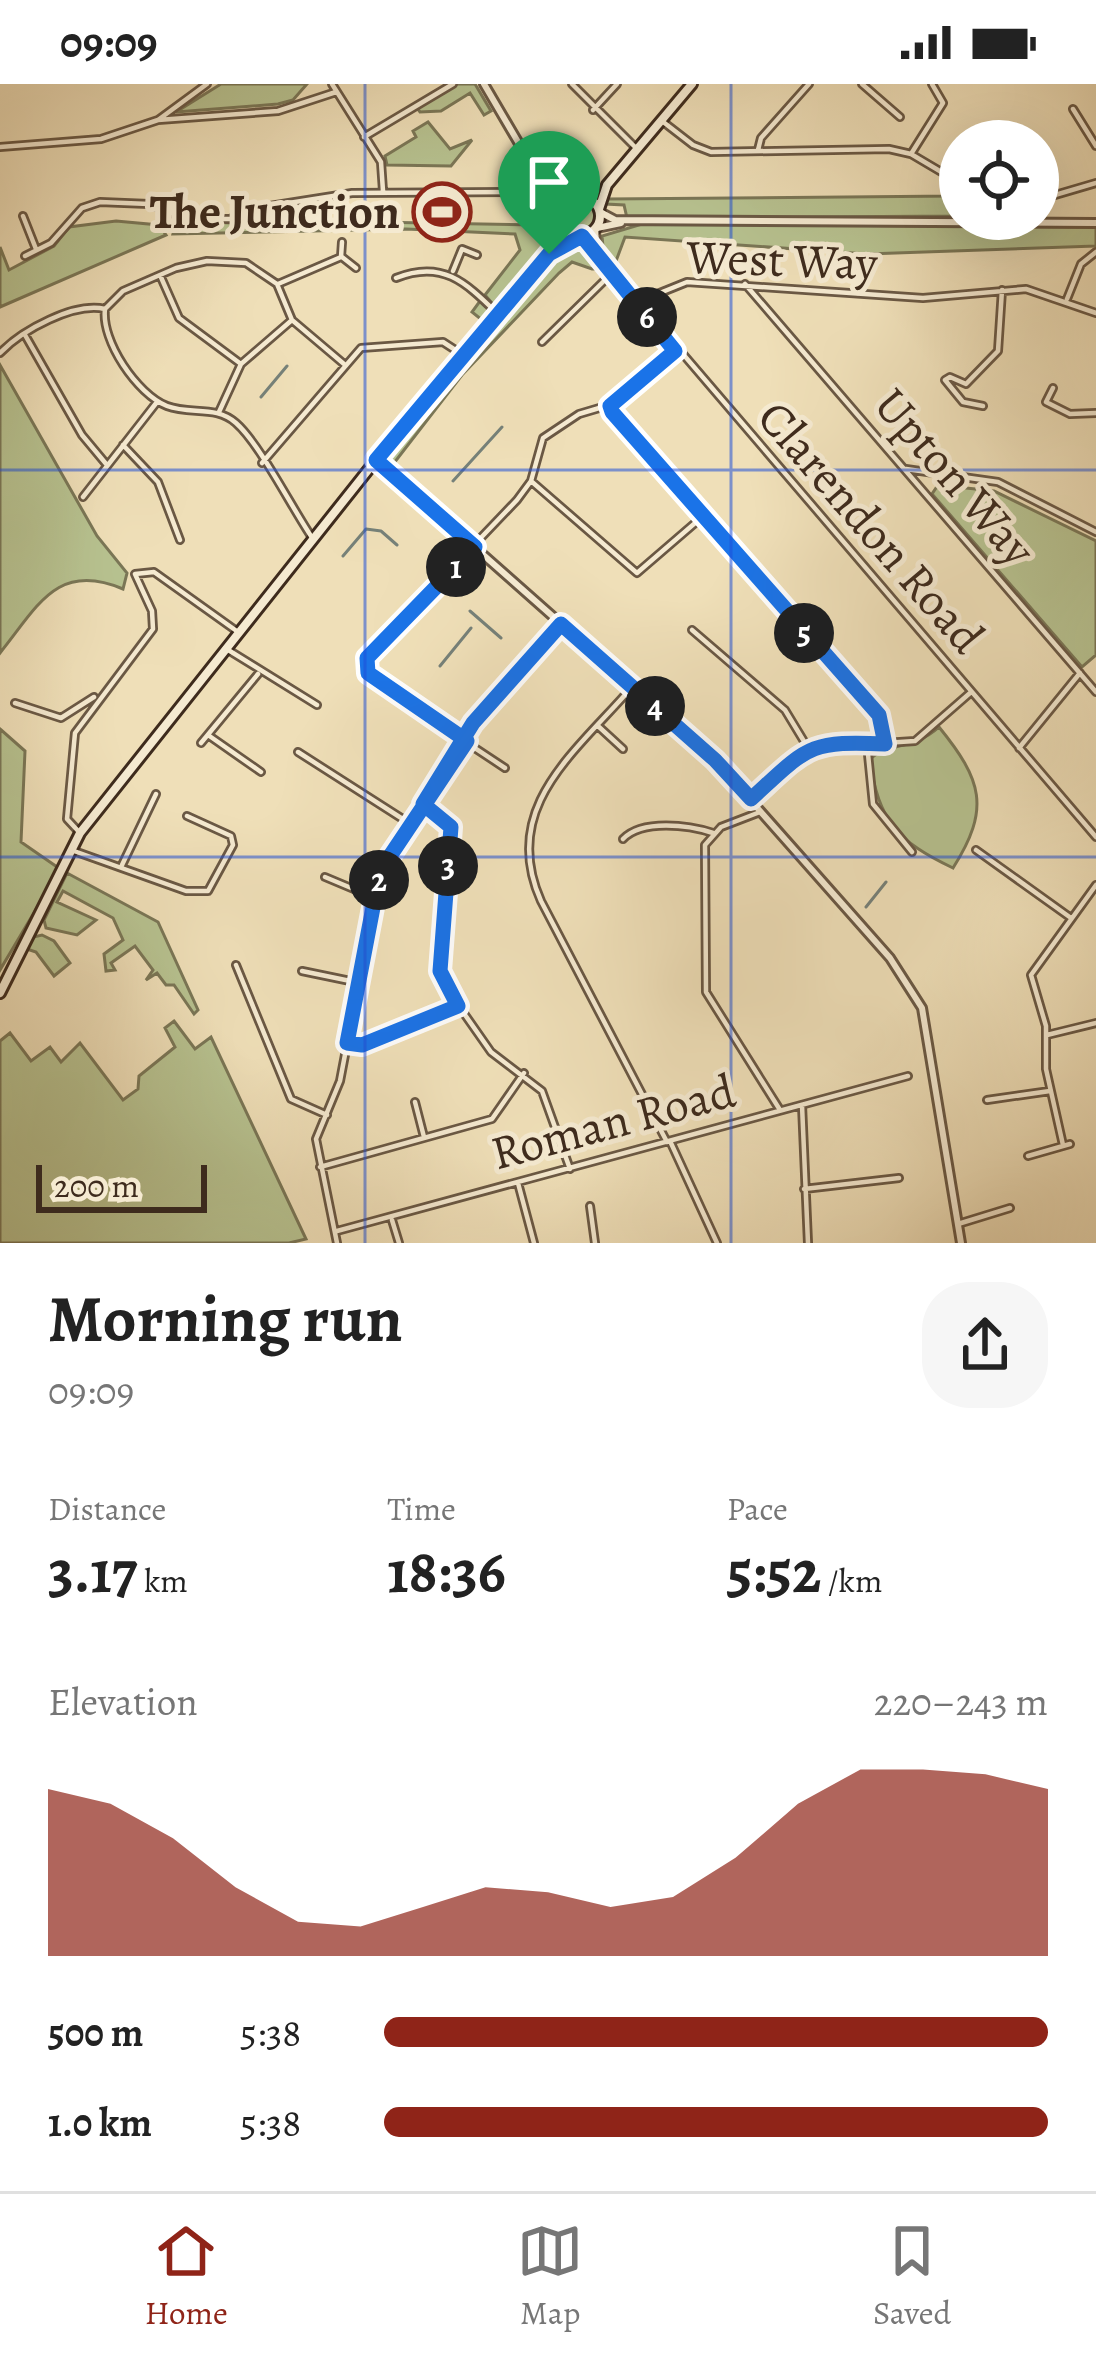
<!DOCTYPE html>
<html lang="en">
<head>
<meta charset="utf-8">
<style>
	body { margin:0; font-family:Alegreya,serif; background:#f6f6f6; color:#222; height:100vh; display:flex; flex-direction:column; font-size:45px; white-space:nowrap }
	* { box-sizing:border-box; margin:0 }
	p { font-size:39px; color:#767676 }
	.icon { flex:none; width:66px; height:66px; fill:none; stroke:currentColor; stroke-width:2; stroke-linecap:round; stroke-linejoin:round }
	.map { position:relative; height:1159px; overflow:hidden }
	.panel { display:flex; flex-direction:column; background:#fff; flex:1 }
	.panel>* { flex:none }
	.controls { position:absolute; left:939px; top:36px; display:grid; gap:24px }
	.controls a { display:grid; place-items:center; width:120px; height:120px; border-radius:50%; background:#fff; box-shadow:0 12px 48px #0002; font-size:60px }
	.scale { position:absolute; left:36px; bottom:30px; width:171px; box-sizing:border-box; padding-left:12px; border:6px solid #3e2b1d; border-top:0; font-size:33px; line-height:42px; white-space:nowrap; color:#3e2b1d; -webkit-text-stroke:9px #f5ead1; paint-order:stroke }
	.pin { position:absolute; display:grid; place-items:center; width:102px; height:102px; color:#fff; margin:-123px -51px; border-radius:50% 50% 50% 0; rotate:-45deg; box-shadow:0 0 12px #0007 }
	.pin .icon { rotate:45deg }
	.km { position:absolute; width:60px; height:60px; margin:-30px; border-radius:50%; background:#222; color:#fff; font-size:33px; line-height:60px; text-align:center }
	.round { display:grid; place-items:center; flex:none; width:126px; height:126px; border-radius:48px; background:#f6f6f6 }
	.headline { display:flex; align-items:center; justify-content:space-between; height:204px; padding:0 48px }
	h1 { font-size:66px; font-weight:700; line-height:90px }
	.metrics { display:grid; grid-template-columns:repeat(3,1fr); gap:18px; height:204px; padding:12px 48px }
	.metrics div { display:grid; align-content:center }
	.metrics b { font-size:60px; font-weight:700 }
	.metrics small { font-size:33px; font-weight:400 }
	.metrics p { font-size:33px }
	.chart { height:336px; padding:24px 48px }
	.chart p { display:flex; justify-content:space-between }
	.chart svg { width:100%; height:216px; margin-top:12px; fill:#8f2418; opacity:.7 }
	ul { padding:0 48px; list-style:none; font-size:39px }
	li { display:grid; grid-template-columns:192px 144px 1fr; align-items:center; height:90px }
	li i { height:30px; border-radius:15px; background:#8f2418 }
	.status { display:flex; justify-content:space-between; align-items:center; height:84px; padding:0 60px; background:#fff; direction:ltr }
	.status svg { height:33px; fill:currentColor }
	.dock { display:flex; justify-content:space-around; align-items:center; height:168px; border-top:3px solid #e0e0e0; background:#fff; font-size:33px; color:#767676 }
	.dock a { display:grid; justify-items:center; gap:6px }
	.dock .selected { color:#8f2418 }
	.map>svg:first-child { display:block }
</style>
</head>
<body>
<div class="status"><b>09:09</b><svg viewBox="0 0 49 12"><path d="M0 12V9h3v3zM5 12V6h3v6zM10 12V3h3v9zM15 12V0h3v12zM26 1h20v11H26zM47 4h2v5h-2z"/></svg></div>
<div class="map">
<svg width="1096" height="1159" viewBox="0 0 1096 1159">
	<rect width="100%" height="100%" fill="#efdfb8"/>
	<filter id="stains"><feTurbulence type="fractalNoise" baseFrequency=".00167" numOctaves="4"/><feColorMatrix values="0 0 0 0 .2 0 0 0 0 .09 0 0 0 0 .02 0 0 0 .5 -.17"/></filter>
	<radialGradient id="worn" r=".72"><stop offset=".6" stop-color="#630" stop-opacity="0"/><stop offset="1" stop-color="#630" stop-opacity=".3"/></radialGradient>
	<path fill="#b7c290" stroke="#7a7656" stroke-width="3" d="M221 0H307L293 16 278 20 176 28Z
		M456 0H475L491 27 484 31 470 9 441 27 420 28 417 24Z
		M428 38 450 65 472 56 451 82 387 81 385 72 416 53 413 47Z
		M960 104V132L627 134 624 121 606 120 607 115 954 112Z
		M566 133a15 15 0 1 1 30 0a15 15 0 1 1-30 0Z
		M252 131 253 141 345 144V133H365V145L372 138 537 141 561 163H583L598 177 604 174 602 152 642 140 1096 143V162L867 170 625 153 613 185H592L572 178 559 189 462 291 391 383 384 378 386 369 492 244 472 228 480 217 485 222 491 218 485 211 520 166 515 150 406 145 173 150 177 137 234 139Z
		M116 137 159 141 166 151 0 223V163L9 186 54 162 69 143Z
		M0 281 97 452 127 489 123 505C57 477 38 522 0 569Z
		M938 401 994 407 1096 457V571L1082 583 932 410Z
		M939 643C982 696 991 724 953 784 898 758 877 736 870 675 887 658 913 667 939 643Z
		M0 645 25 667 21 758 60 785 0 886Z
		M67 789 158 838 198 926 194 930 174 901H166L157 889 146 896 153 886 135 862 111 879 115 886 106 887 104 870 123 856 113 834 63 807 57 818 96 836 77 851 46 844 44 836Z
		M42 851 54 857 70 879 54 892 36 868 24 864 29 854Z
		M174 937 195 965 211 953 306 1155 289 1159H0V957L10 949 31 977 50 963 61 978 80 959 123 1016 138 1005 139 992 175 963 165 944Z"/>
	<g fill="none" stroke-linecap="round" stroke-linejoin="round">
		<path stroke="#768179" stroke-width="3" d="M261 313 287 282
			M453 397 502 343
			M343 472 366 445 381 447 397 461
			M470 527 501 554
			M440 582 471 544
			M866 823 886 798"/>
		<defs>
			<path id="minor" d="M332 0 381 78 383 107
				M572 0 637 65
				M862 0 900 33
				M1073 25 1096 62
				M593 26 617 0
				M158 36 278 27 336 8
				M662 37 693 61 711 68 889 65 911 70 960 99
				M364 53 453 0
				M0 63 101 55 158 36 207 0
				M758 66 761 54 809 0
				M911 70 943 19 932 0
				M953 95 960 83
				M1038 116 1096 99
				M23 132 36 165
				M596 145 597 167
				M582 152 1096 753
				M25 172 51 159 82 124 100 118 149 120 187 135H230L257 124 352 109 530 108 551 116
				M342 173 356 184
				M453 187 462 165 477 171
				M160 191 179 234 241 280
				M396 194C443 175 466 199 499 231
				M278 200 341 173 342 158
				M745 200 1096 608
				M1067 215 1081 180 1096 168
				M635 219 687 198 923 214 1026 205 1096 229
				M105 225C101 257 137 310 167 322 191 331 216 321 236 339 260 360 293 426 313 455
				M25 251 82 351 107 381
				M542 258 610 191
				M0 269C22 246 74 218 105 225L123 207 176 184 207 177 246 179 277 200 292 236 344 280
				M1053 304 1046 318 1070 330 1096 329
				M610 322 879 631 885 660
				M983 322 963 318 945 296 950 293 966 300 998 267 1002 206
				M219 328 241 280 292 236
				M123 361 158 398 180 456
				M262 379 361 264 443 258 463 271
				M906 385 998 398 1096 448
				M531 397 637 489 702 433
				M83 413 157 318
				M692 546 785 626 808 664
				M225 564 317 621
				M632 603C576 668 499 723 541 817L667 1058
				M15 619 61 634 94 613
				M598 642 623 665
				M208 651 261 688
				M201 659 258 590
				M867 660 873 720 912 768
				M1019 664 1080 589
				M298 668 409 739
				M505 684 372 596 367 573 517 416 531 397 543 354 579 330 623 317 675 267
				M751 715 808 664 915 657 970 609
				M423 720 451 743 442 898 491 968 542 1007 570 1085
				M760 728 721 743 705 761 706 908 780 1026
				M80 749 67 735 75 649 153 545 152 527 135 490 154 488 238 548
				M623 755C642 735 689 741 713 749
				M976 766 1071 834
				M74 767 186 807H208L233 761 231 752 187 732
				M122 781 156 710
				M325 793 375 814
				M236 881 291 1015 327 1031
				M302 887 360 899
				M1047 951 1096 939
				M347 959 362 961 457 922
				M987 1016 1050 1007
				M415 1018 424 1053
				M802 1021 808 1159
				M670 1057 717 1159
				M1063 1061 1046 985V942L1031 891 1096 801
				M1028 1072 1070 1060
				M320 1083 492 1035 524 989
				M518 1099 534 1159
				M804 1105 899 1094
				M590 1122 595 1159
				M392 1136 399 1159
				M958 1140 1010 1124
				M337 1147 908 992
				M337 1159 316 1055 340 997 380 787 473 639 560 540"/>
			<path id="tertiary" d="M484 0 562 133
				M547 103 575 114
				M600 128 615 136 1096 139
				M597 144 621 139
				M376 376 715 676 890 874 922 924 961 1159"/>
			<path id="secondary" d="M562 132a19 19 0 1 1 38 0a19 19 0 1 1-38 0Z
				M599 125 607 101 692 0
				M0 909 80 749 376 376 549 170 563 138"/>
		</defs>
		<use href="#minor" stroke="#6a5844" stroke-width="10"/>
		<use href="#tertiary" stroke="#6a5844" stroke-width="12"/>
		<use href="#secondary" stroke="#3e2b1d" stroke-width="14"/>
		<use href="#minor" stroke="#f5ead1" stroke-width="4.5"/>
		<use href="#tertiary" stroke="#f5ead1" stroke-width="6"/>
		<use href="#secondary" stroke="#f5ead1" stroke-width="8"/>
	</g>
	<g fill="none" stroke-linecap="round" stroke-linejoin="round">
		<defs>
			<path id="route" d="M549 170 376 376 475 463 367 574 368 589 467 657 380 787 347 959 362 961 458 922 440 887 451 743 423 720 473 639 561 540 715 676 751 715C807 664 807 656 885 660L879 631 612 328 610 322 675 267 582 152 549 170"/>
		</defs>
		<use href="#route" stroke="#fff" stroke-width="24"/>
		<use href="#route" stroke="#1a73e8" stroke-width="15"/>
	</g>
	<path fill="none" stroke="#1d4ed8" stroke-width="3" stroke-opacity="0.55" d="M365 0V1159M731 0V1159M0 386H1096M0 773H1096"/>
	<defs>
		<symbol id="stadium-ring" viewBox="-11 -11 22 22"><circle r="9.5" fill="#f5ead1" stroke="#8f2418" stroke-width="1.5"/><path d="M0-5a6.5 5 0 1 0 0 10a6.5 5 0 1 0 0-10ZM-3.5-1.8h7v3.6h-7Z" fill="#8f2418"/></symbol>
	</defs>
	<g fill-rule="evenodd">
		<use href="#stadium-ring" x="409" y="95" width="66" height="66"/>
	</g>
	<g text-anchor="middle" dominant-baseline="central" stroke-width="10" stroke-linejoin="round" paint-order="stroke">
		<g font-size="48" font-weight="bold" fill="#3e2b1d" stroke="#f5ead1" text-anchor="end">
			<text x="400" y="128">The Junction</text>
		</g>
		<g font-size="48" fill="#3e2b1d" stroke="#f5ead1">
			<text transform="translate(782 176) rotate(2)">West Way</text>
			<text transform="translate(955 393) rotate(49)">Upton Way</text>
			<text transform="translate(871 443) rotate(49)">Clarendon Road</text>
			<text transform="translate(613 1038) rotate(-15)">Roman Road</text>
		</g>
	</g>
	<rect width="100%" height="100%" filter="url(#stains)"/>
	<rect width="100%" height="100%" fill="url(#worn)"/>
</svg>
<div class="controls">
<a><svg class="icon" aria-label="locate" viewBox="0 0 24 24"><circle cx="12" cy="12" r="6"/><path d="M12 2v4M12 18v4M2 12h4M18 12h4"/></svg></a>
</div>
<div class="scale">200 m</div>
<div class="pin" style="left:549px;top:170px;background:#1e9e55"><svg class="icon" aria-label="arrive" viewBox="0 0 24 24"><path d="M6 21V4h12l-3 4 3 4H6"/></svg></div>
<b class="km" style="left:456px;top:483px">1</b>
<b class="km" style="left:379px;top:796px">2</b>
<b class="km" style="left:448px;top:782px">3</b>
<b class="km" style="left:655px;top:622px">4</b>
<b class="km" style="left:804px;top:549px">5</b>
<b class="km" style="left:647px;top:233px">6</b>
</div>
<section class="panel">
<div class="headline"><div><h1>Morning run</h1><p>09:09</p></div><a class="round"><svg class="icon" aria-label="share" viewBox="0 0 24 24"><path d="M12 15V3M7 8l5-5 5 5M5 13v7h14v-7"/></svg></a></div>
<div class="metrics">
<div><p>Distance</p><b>3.17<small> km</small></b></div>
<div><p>Time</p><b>18:36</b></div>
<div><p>Pace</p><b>5:52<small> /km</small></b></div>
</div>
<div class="chart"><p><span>Elevation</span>220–243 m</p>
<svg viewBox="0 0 160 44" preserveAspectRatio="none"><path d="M0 44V10L10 13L20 20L30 30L40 37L50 38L60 34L70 30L80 31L90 34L100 32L110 24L120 13L130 6L140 6L150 7L160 10V44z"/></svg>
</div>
<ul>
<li><b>500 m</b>5:38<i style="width:100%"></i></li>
<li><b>1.0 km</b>5:38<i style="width:100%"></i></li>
</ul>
</section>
<nav class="dock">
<a class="selected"><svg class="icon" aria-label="home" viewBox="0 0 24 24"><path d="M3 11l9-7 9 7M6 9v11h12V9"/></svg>Home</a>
<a><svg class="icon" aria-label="map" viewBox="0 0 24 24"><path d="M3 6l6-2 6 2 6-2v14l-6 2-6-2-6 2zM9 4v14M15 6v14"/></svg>Map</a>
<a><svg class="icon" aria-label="saved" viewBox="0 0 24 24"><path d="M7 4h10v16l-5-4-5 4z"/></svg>Saved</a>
</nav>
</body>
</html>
